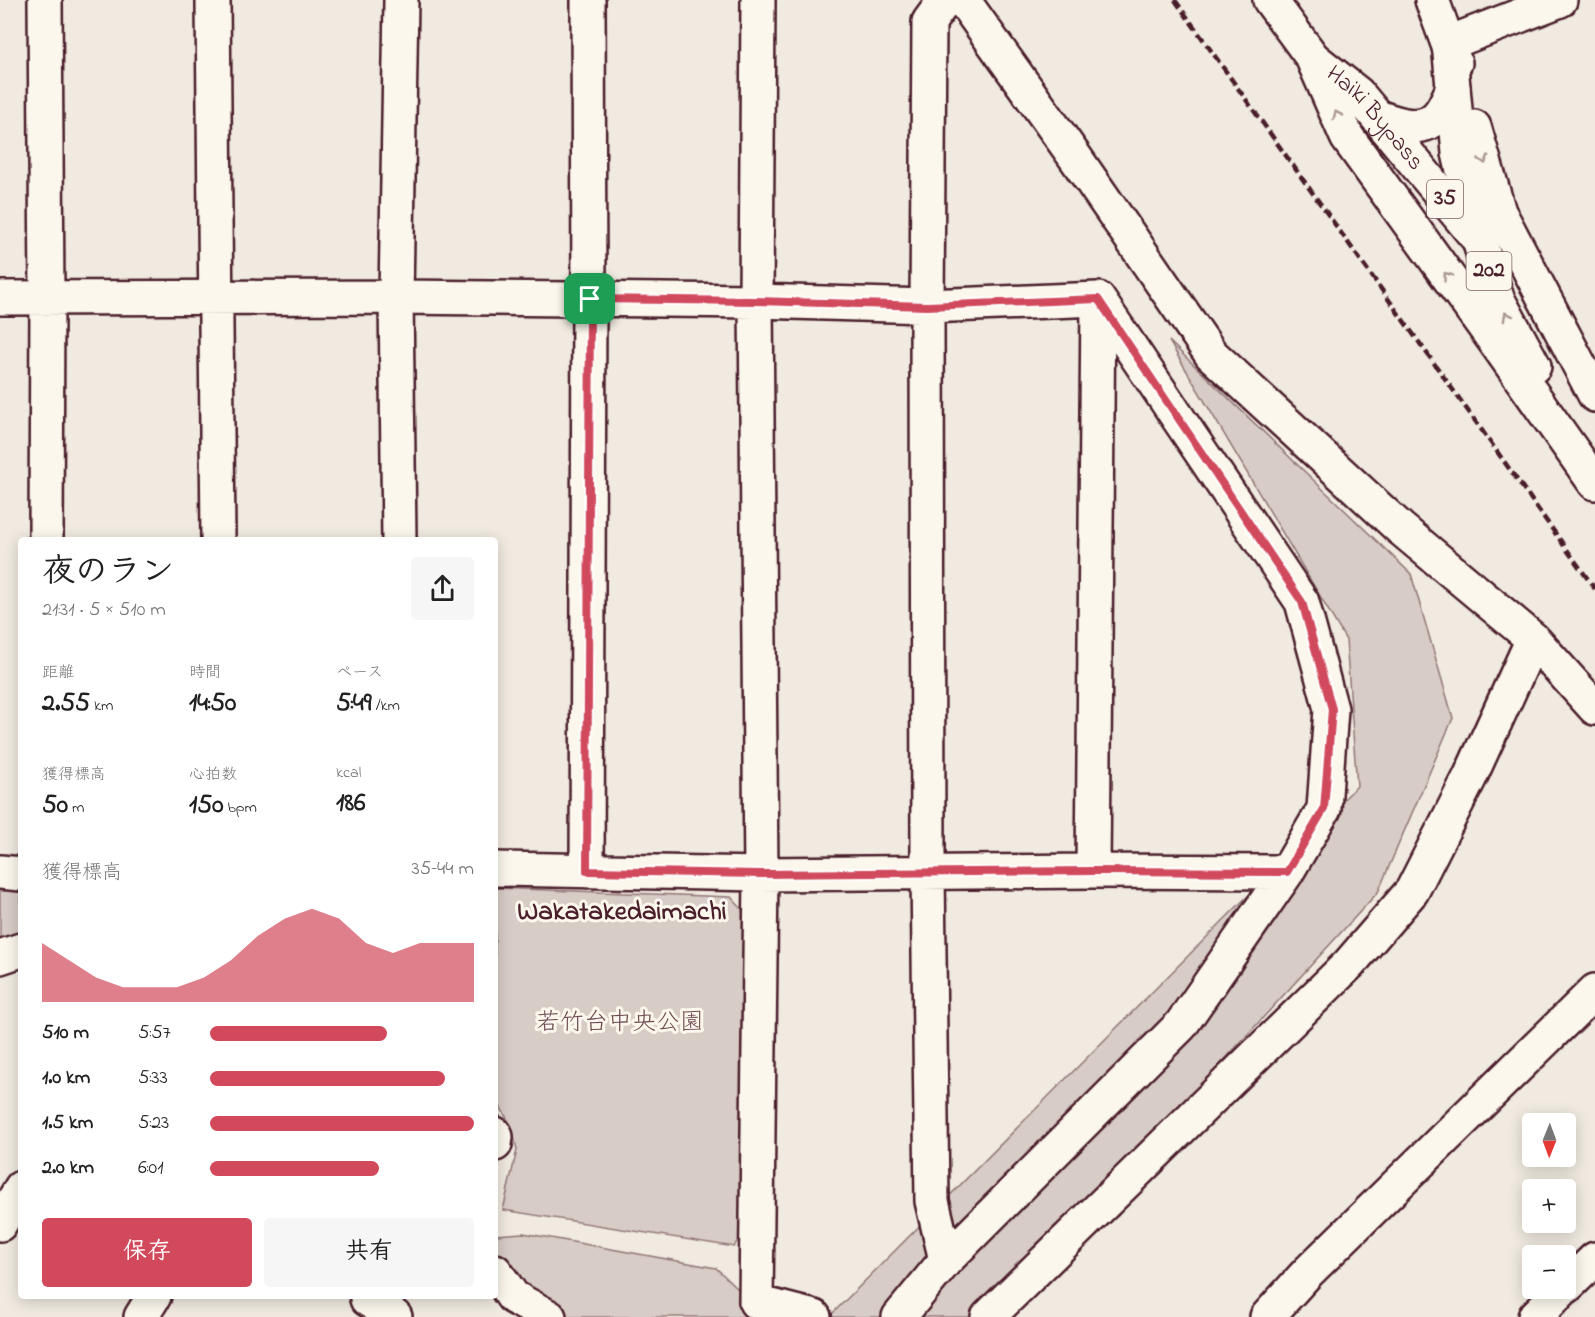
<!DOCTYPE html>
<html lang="ja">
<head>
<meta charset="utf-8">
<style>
	body { margin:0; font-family:"Indie Flower","Klee One",sans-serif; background:#f6f6f6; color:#222; height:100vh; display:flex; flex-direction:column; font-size:22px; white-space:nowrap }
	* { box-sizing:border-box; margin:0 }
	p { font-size:20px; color:#767676 }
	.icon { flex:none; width:33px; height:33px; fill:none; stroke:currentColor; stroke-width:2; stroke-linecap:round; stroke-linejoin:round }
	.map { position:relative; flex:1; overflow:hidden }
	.panel { position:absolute; left:18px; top:537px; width:480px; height:762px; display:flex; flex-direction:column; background:#fff; border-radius:6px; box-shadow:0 3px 15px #0003 }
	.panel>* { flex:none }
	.needle { width:39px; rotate:181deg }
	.buttons { position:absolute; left:1522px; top:1113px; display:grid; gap:12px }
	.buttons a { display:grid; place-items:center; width:54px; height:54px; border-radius:6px; background:#fff; box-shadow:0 3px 15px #0003; font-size:30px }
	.pin { position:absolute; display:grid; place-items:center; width:51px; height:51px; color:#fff; margin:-26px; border-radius:12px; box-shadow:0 3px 9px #0006 }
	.round { display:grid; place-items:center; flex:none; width:63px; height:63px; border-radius:6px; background:#f6f6f6 }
	.overview { display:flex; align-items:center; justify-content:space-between; height:102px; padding:0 24px }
	h1 { font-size:33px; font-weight:800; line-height:45px }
	.stats { display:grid; grid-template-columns:repeat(3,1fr); gap:9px; height:102px; padding:6px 24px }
	.stats div { display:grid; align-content:center }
	.stats b { font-size:26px; font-weight:800 }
	.stats small { font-size:16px; font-weight:400 }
	.stats p { font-size:16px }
	.chart { height:168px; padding:12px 24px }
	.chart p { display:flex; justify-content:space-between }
	.chart svg { width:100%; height:108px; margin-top:6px; fill:#d1495b; opacity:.7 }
	.action { display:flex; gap:12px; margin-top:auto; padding:12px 24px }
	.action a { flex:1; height:69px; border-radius:6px; background:#d1495b; color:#fff; font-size:24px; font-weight:800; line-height:69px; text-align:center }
	.action a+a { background:#f6f6f6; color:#222 }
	ul { padding:0 24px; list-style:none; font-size:20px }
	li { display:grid; grid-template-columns:96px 72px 1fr; align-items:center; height:45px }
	li i { height:15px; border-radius:8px; background:#d1495b }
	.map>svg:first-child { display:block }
</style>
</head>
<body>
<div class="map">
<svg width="1595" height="1317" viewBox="0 0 1595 1317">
	<rect width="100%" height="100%" fill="#f0eae0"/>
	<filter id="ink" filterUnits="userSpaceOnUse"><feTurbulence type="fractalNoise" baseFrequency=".0167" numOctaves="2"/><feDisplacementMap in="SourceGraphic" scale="12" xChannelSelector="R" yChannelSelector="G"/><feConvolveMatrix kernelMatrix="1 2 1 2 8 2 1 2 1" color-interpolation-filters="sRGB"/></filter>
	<g filter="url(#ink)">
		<path fill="#d8ccc6" stroke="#917678" stroke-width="1.5" d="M1169 341 1411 574 1453 718 1378 892 989 1317H829L1357 786 1346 640Z
			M21 886V966L0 970V887Z
			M495 888 731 897 742 909 745 926V1227L734 1247 503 1210 517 1150 512 1127 495 1098Z
			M523 1233 716 1268 767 1317H523L495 1269V1235Z"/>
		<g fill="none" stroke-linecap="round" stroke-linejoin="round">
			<defs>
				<path id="minor" d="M45 0 47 298 46 540
					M213 0 218 540
					M758 0 756 301 761 874 756 1302 814 1317
					M945 0 929 22 927 306 928 872 932 1201 946 1260
					M963 0 1075 157 1211 354 1400 528 1533 639 1595 708
					M1449 43 1560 0
					M0 298 396 297 756 301 927 306 1098 299
					M399 540 396 297 401 0
					M495 869 761 874 1093 871 1287 872
					M587 871 589 299 588 0
					M1093 871 1098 299
					M0 872 21 874
					M0 957 21 950
					M495 1134 496 1137 495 1144
					M0 1224 21 1188
					M495 1271 513 1297 549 1317
					M1566 1287 1595 1259
					M367 1299 395 1317
					M141 1317 154 1296
					M899 1317 946 1260 1181 1025 1287 872 1324 809 1331 709 1302 602 1098 299
					M988 1317 1349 964 1412 891 1470 777 1533 639
					M1267 1317 1308 1272 1595 991
					M1535 1317 1564 1288"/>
				<g id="highway">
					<path d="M1270 0 1312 57 1347 137 1494 340 1595 483"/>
					<path d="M1432 0 1455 63"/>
					<path d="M1449 43 1459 153 1479 240 1497 298 1534 366"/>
					<path id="s1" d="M1315 60 1358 94 1474 234"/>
					<path d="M1378 117C1398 124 1423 134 1439 114 1445 107 1449 96 1453 88"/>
					<path d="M1474 127 1499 212 1595 395"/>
				</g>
			</defs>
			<use href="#minor" stroke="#4a1f2b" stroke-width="38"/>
			<use href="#highway" stroke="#4a1f2b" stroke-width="38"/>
			<use href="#minor" stroke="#fbf7ec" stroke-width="33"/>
			<use href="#highway" stroke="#fbf7ec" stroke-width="33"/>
			<path stroke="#4a1f2b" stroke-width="4.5" stroke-dasharray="9 4.5" stroke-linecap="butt" d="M1175 0 1595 589"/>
		</g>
		<defs><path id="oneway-chevron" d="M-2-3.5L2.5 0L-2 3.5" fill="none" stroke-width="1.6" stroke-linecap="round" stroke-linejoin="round" transform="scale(1.5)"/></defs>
		<g stroke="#ab9695">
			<use href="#oneway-chevron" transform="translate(1337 115) rotate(-114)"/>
			<use href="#oneway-chevron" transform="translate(1484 160) rotate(73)"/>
			<use href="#oneway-chevron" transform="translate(1447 276) rotate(-126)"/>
			<use href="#oneway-chevron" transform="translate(1507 316) rotate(-119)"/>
		</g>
	</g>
	<g fill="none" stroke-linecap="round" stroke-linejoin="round" filter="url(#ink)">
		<defs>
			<path id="route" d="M590 299 756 301 927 306 1098 299 1302 602 1332 709 1324 809 1287 872 1093 871 761 874 587 871Z"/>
		</defs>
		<use href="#route" stroke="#fff" stroke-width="12"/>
		<use href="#route" stroke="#d1495b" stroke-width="8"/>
	</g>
	<g text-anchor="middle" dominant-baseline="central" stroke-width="6" stroke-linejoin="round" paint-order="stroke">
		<g fill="#fbf7ec" stroke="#7f6065" stroke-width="1.5">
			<rect x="1427" y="180" width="36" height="38" rx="4.5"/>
			<rect x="1466.5" y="252" width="45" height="38" rx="4.5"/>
		</g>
		<g font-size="22" font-weight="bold" fill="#4a1f2b">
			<text x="1445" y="199">35</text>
			<text x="1489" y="271">202</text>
		</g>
		<g font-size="24" fill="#4a1f2b" stroke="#fbf7ec">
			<text stroke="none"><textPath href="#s1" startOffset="84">Haiki Bypass</textPath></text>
		</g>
		<g font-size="24" fill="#6e4a52" stroke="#fbf7ec">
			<text x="620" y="1023">若竹台中央公園</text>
		</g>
		<g font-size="27" font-weight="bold" fill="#4a1f2b" stroke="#fbf7ec">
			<text x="622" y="912">Wakatakedaimachi</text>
		</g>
	</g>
</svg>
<div class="buttons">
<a><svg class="needle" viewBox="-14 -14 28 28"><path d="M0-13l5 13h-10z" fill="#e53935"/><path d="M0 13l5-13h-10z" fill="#767676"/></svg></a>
<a>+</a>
<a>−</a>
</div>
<div class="pin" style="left:590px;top:299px;background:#1e9e55"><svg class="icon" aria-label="arrive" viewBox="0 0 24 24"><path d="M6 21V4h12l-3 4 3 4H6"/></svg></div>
<section class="panel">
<div class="overview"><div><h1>夜のラン</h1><p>21:31 · 5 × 510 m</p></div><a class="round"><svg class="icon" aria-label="share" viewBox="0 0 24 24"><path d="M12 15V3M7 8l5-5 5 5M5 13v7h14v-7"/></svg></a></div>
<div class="stats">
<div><p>距離</p><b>2.55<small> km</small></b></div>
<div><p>時間</p><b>14:50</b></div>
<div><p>ペース</p><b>5:49<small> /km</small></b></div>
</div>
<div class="stats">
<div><p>獲得標高</p><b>50<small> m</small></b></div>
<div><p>心拍数</p><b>150<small> bpm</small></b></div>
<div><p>kcal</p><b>186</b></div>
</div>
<div class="chart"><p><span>獲得標高</span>35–44 m</p>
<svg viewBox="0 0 160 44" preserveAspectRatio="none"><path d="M0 44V20L10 27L20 34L30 38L40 38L50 38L60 34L70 27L80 17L90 10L100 6L110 10L120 20L130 24L140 20L150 20L160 20V44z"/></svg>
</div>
<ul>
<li><b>510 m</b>5:57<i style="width:67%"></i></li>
<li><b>1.0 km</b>5:33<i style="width:89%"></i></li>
<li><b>1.5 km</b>5:23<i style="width:100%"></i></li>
<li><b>2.0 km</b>6:01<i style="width:64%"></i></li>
</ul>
<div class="action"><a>保存</a><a>共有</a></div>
</section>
</div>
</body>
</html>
